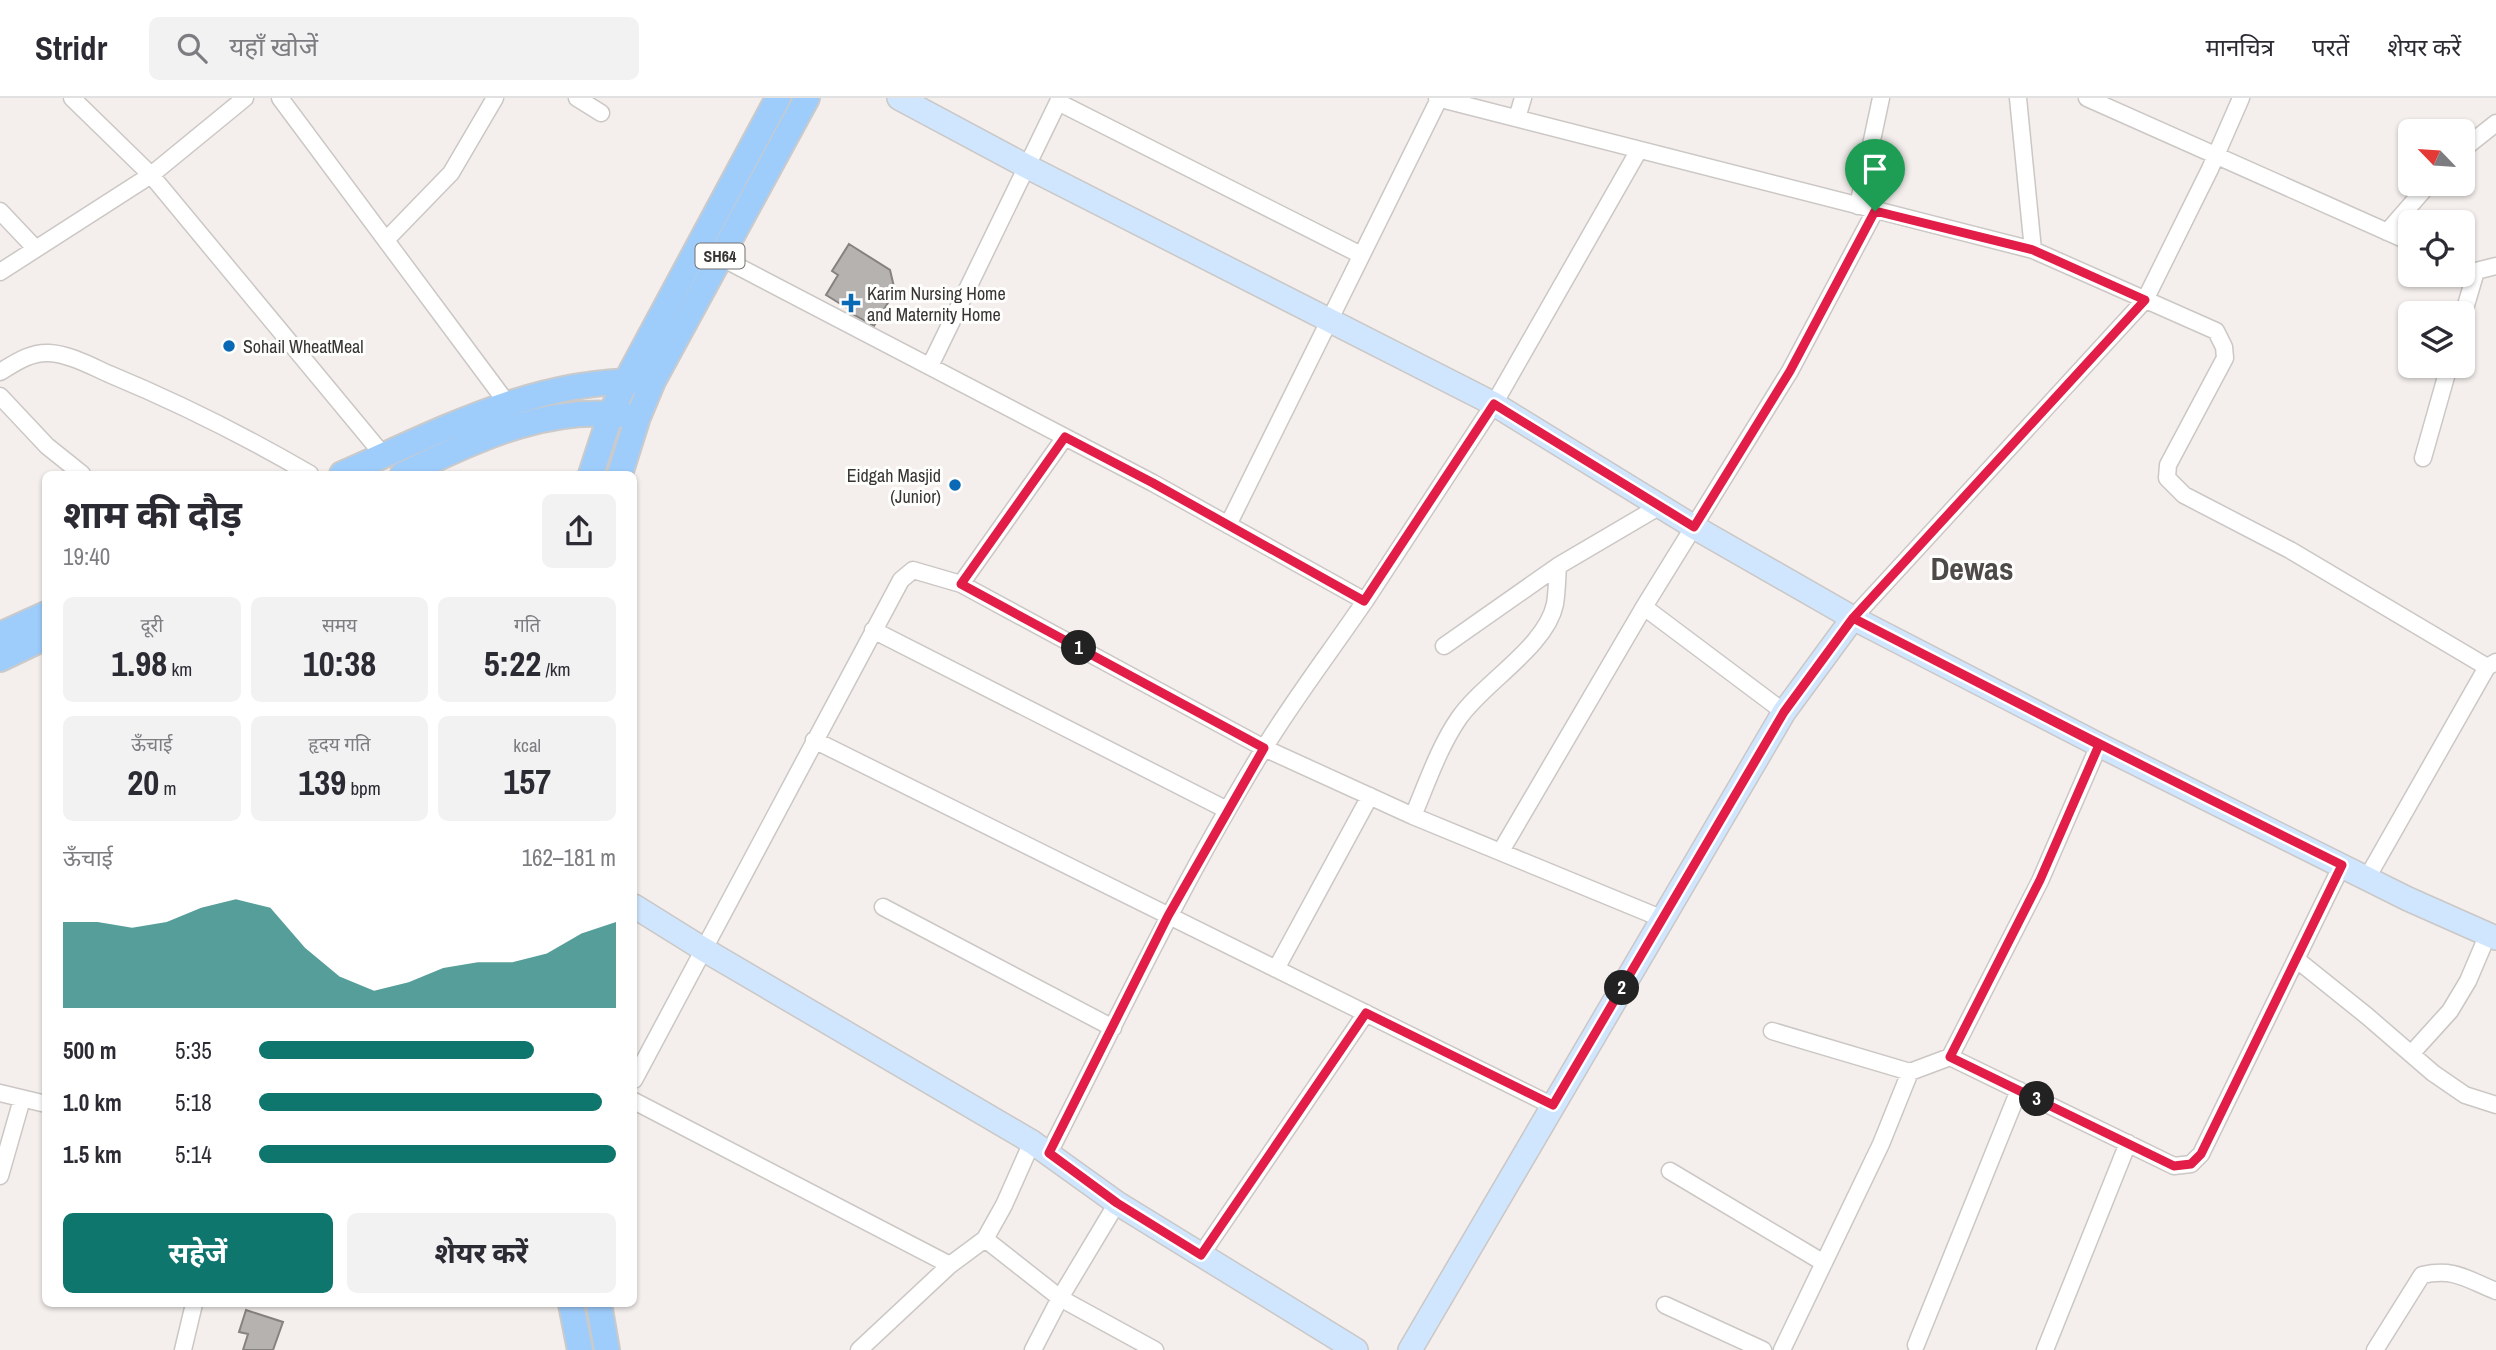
<!DOCTYPE html>
<html lang="hi">
<head>
<meta charset="utf-8">
<style>
	body { margin:0; font-family:"Archivo Narrow","Noto Sans Devanagari",sans-serif; background:#f2f2f3; color:#2b2b33; height:100vh; display:flex; flex-direction:column; font-size:26px; white-space:nowrap }
	* { box-sizing:border-box; margin:0 }
	p { font-size:23px; color:#7c7c81 }
	.icon { flex:none; width:38px; height:38px; fill:none; stroke:currentColor; stroke-width:2; stroke-linecap:round; stroke-linejoin:round }
	.map { position:relative; flex:1; overflow:hidden }
	.sheet { position:absolute; left:42px; top:373px; width:595px; height:836px; display:flex; flex-direction:column; background:#fff; border-radius:10px; box-shadow:0 2px 5px #0004 }
	.sheet>* { flex:none }
	.needle { width:46px; rotate:295deg }
	.tools { position:absolute; left:2398px; top:21px; display:grid; gap:14px }
	.tools a { display:grid; place-items:center; width:77px; height:77px; border-radius:10px; background:#fff; box-shadow:0 2px 5px #0004; font-size:35px }
	.pin { position:absolute; display:grid; place-items:center; width:60px; height:60px; color:#fff; margin:-72px -30px; border-radius:50% 50% 50% 0; rotate:-45deg; box-shadow:0 0 7px #0007 }
	.pin .icon { rotate:45deg }
	.km { position:absolute; width:35px; height:35px; margin:-18px; border-radius:50%; background:#222; color:#fff; font-size:19px; line-height:35px; text-align:center }
	.round { display:grid; place-items:center; flex:none; width:74px; height:74px; border-radius:10px; background:#f2f2f3 }
	.summary { display:flex; align-items:center; justify-content:space-between; height:119px; padding:0 21px }
	h1 { font-size:38px; font-weight:700; line-height:52px }
	.figures { display:grid; grid-template-columns:repeat(3,1fr); gap:10px; height:119px; padding:7px 21px }
	.figures div { display:grid; align-content:center; border-radius:10px; background:#f2f2f3; text-align:center }
	.figures b { font-size:35px; font-weight:700 }
	.figures small { font-size:19px; font-weight:400 }
	.figures p { font-size:19px }
	.chart { height:196px; padding:14px 21px }
	.chart p { display:flex; justify-content:space-between }
	.chart svg { width:100%; height:126px; margin-top:7px; fill:#0f766e; opacity:.7 }
	.primary-button { display:flex; gap:14px; margin-top:auto; padding:14px 21px }
	.primary-button a { flex:1; height:80px; border-radius:10px; background:#0f766e; color:#fff; font-size:28px; font-weight:700; line-height:80px; text-align:center }
	.primary-button a+a { background:#f2f2f3; color:#2b2b33 }
	ul { padding:0 21px; list-style:none; font-size:23px }
	li { display:grid; grid-template-columns:112px 84px 1fr; align-items:center; height:52px }
	li i { height:18px; border-radius:9px; background:#0f766e }
	header { display:flex; align-items:center; gap:42px; box-sizing:border-box; height:98px; padding:0 35px; background:#fff; border-bottom:2px solid #e1e1e2 }
	header strong { font-size:33px }
	nav { display:flex; gap:38px; margin-inline-start:auto; font-size:24px }
	.search { width:490px; height:63px; background:#f2f2f3; display:flex; align-items:center; gap:18px; box-sizing:border-box; padding:0 24px; border-radius:10px; color:#7c7c81; font-size:26px }
	.map>svg:first-child { display:block }
</style>
</head>
<body>
<header>
<strong>Stridr</strong>
<div class="search"><svg class="icon" aria-label="search" viewBox="0 0 24 24"><circle cx="10" cy="10" r="6"/><path d="M15 15l6 6"/></svg>यहाँ खोजें</div>
<nav><a>मानचित्र</a><a>परतें</a><a>शेयर करें</a></nav>
</header>
<div class="map">
<svg width="2496" height="1252" viewBox="0 0 2496 1252">
	<rect width="100%" height="100%" fill="#f4efed"/>
	<path fill="#b6b2af" stroke="#86827f" stroke-width="2" d="M849 146 890 172 895 193 874 228 851 215 852 213 826 197 838 177 832 173Z
		M246 1212 283 1224 273 1252H243L248 1236 239 1234Z"/>
	<g fill="none" stroke-linecap="round" stroke-linejoin="round">
		<defs>
			<path id="street" d="M72 0 151 77 384 358
				M280 0 507 305
				M577 0 601 15
				M1437 0 2033 152 2216 233 2224 249 2225 260 2168 367 2167 380 2184 397 2290 452 2487 569
				M2018 0 2033 152
				M2087 0 2410 144
				M1058 4 1361 157
				M1517 20 1523 0
				M2462 52 2496 25
				M1858 108 1881 0
				M0 113 35 150
				M2387 134 2429 86
				M386 142 451 75 495 0
				M720 159 1153 385 1365 503 1494 306 1639 52
				M0 174 151 77 245 0
				M2462 221 2476 173 2496 168
				M930 268 1060 0
				M0 274C15 265 30 254 49 255 69 256 91 268 109 276 179 305 245 338 310 376
				M0 298 47 348 82 376
				M2423 360 2449 268
				M1228 427 1439 1
				M961 486 1264 650 1413 718 1663 821
				M1644 509 1784 614
				M1853 520 2145 202 2210 71 2241 0
				M873 532 1227 712
				M1444 548 1558 468 1660 408
				M814 642 1553 1008
				M1413 718C1427 685 1439 649 1459 620 1484 584 1546 549 1555 506 1557 494 1557 480 1558 468
				M1501 753 1644 509 1790 273 1875 113
				M2367 780 2487 569 2496 564
				M883 809 1113 930
				M2296 861 2367 918 2433 975 2465 997 2496 1007
				M1276 871 1370 698
				M1772 933 1910 974 1881 1046 1782 1252
				M2411 956 2450 913 2468 883 2488 836
				M1950 959 2040 783 2099 647
				M1910 974 1950 959 2174 1068 2191 1066 2201 1056 2342 767
				M634 982 901 482 913 472 961 486 1065 339
				M0 995 46 1006
				M634 1003 950 1167
				M1049 1055C1118 920 1183 782 1263 652 1294 601 1331 553 1365 503
				M1670 1073 1824 1165
				M0 1078 22 1001
				M985 1141 1060 1200 1155 1252
				M1201 1157 1366 915
				M1665 1207 1763 1252
				M1916 1247 2019 992
				M183 1252 194 1206
				M859 1252 950 1167 985 1141 1004 1107 1032 1044
				M1033 1252 1060 1200 1117 1105
				M2045 1252 2128 1045
				M2375 1252 2422 1177C2455 1170 2466 1181 2496 1193"/>
			<path id="secondary" d="M899 0 1026 68 1494 306 1694 429 1853 520 2099 647 2408 801 2496 840
				M634 808 703 851 1032 1044 1117 1105 1356 1252
				M1410 1252 1784 614 1853 520"/>
			<path id="primary" d="M342 376C438 334 531 283 639 283
				M403 376C473 344 543 307 624 317
				M591 376 611 315 626 283 778 0
				M620 376 638 319 653 283 807 0
				M0 537 46 516
				M0 561 46 539
				M571 1206 580 1252
				M599 1206 607 1252"/>
		</defs>
		<use href="#street" stroke="#cbc7c4" stroke-width="19"/>
		<use href="#secondary" stroke="#cbc7c4" stroke-width="26"/>
		<use href="#primary" stroke="#cbcaca" stroke-width="28"/>
		<use href="#street" stroke="#fff" stroke-width="16"/>
		<use href="#secondary" stroke="#cfe6fe" stroke-width="23"/>
		<use href="#primary" stroke="#9ecdfc" stroke-width="24"/>
	</g>
	<g fill="none" stroke-linecap="round" stroke-linejoin="round">
		<defs>
			<path id="route" d="M1875 113 1790 273 1694 429 1494 306 1364 503 1153 385 1065 339 961 486 1264 650 1168 818 1049 1055 1117 1105 1201 1157 1366 915 1553 1007 1784 614 1853 520C2016 604 2178 686 2342 767L2201 1056 2191 1066 2174 1068 1950 959 2040 782 2099 647 1853 520 2145 202 2033 152 1875 113"/>
		</defs>
		<use href="#route" stroke="#fff" stroke-width="14"/>
		<use href="#route" stroke="#e11d48" stroke-width="9"/>
	</g>
	<g fill="#0969b5" stroke="#fefefd" stroke-width="2.5">
		<path d="M847.5 194.5h7v7h7v7h-7v7h-7v-7h-7v-7h7z"/>
		<circle cx="229" cy="248" r="7"/>
		<circle cx="955" cy="387" r="7"/>
	</g>
	<g text-anchor="middle" dominant-baseline="central" stroke-width="6" stroke-linejoin="round" paint-order="stroke">
		<rect fill="#fefefd" stroke="#737170" stroke-width="2" x="695.5" y="145.5" width="49" height="25" rx="5"/>
		<g font-size="16" font-weight="bold" fill="#373534">
			<text x="720" y="158">SH64</text>
		</g>
		<g font-size="18" fill="#373534" stroke="#fefefd" text-anchor="start">
			<text x="867" y="195">Karim Nursing Home<tspan x="867" dy="21">and Maternity Home</tspan></text>
			<text x="243" y="248">Sohail WheatMeal</text>
			<text x="941" y="377" text-anchor="end">Eidgah Masjid<tspan x="941" dy="21">(Junior)</tspan></text>
		</g>
		<g font-size="32" font-weight="bold" fill="#4e4a48" stroke="#fefefd">
			<text x="1972" y="470">Dewas</text>
		</g>
	</g>
</svg>
<div class="tools">
<a><svg class="needle" viewBox="-14 -14 28 28"><path d="M0-13l5 13h-10z" fill="#e53935"/><path d="M0 13l5-13h-10z" fill="#7c7c81"/></svg></a>
<a><svg class="icon" aria-label="locate" viewBox="0 0 24 24"><circle cx="12" cy="12" r="6"/><path d="M12 2v4M12 18v4M2 12h4M18 12h4"/></svg></a>
<a><svg class="icon" aria-label="layers" viewBox="0 0 24 24"><path d="M12 4l9 5-9 5-9-5zM3 14l9 5 9-5"/></svg></a>
</div>
<div class="pin" style="left:1875px;top:113px;background:#1e9e55"><svg class="icon" aria-label="arrive" viewBox="0 0 24 24"><path d="M6 21V4h12l-3 4 3 4H6"/></svg></div>
<b class="km" style="left:1079px;top:550px">1</b>
<b class="km" style="left:1622px;top:890px">2</b>
<b class="km" style="left:2037px;top:1001px">3</b>
<section class="sheet">
<div class="summary"><div><h1>शाम की दौड़</h1><p>19:40</p></div><a class="round"><svg class="icon" aria-label="share" viewBox="0 0 24 24"><path d="M12 15V3M7 8l5-5 5 5M5 13v7h14v-7"/></svg></a></div>
<div class="figures">
<div><p>दूरी</p><b>1.98<small> km</small></b></div>
<div><p>समय</p><b>10:38</b></div>
<div><p>गति</p><b>5:22<small> /km</small></b></div>
</div>
<div class="figures">
<div><p>ऊँचाई</p><b>20<small> m</small></b></div>
<div><p>हृदय गति</p><b>139<small> bpm</small></b></div>
<div><p>kcal</p><b>157</b></div>
</div>
<div class="chart"><p><span>ऊँचाई</span>162–181 m</p>
<svg viewBox="0 0 160 44" preserveAspectRatio="none"><path d="M0 44V14L10 14L20 16L30 14L40 9L50 6L60 9L70 23L80 33L90 38L100 35L110 30L120 28L130 28L140 25L150 18L160 14V44z"/></svg>
</div>
<ul>
<li><b>500 m</b>5:35<i style="width:77%"></i></li>
<li><b>1.0 km</b>5:18<i style="width:96%"></i></li>
<li><b>1.5 km</b>5:14<i style="width:100%"></i></li>
</ul>
<div class="primary-button"><a>सहेजें</a><a>शेयर करें</a></div>
</section>
</div>
</body>
</html>
